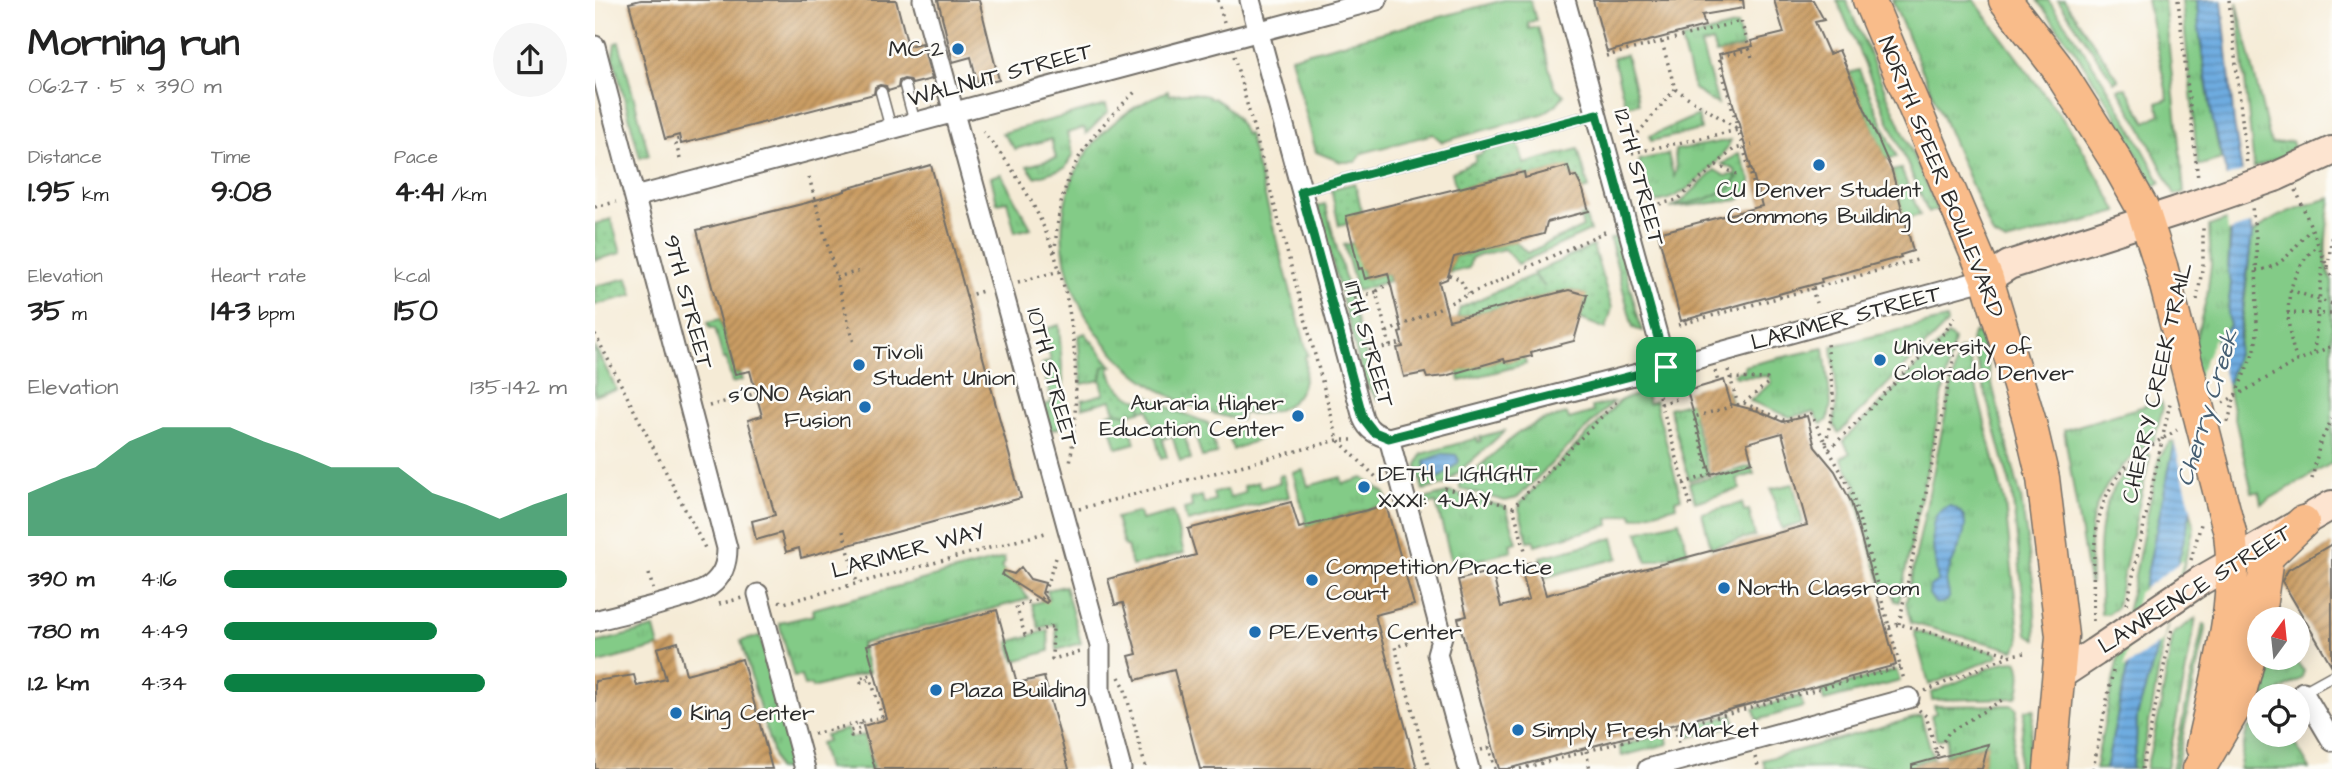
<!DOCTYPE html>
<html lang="en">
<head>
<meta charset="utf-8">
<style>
	body { margin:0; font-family:"Architects Daughter",sans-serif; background:#f6f6f6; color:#222; height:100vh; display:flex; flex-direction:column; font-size:26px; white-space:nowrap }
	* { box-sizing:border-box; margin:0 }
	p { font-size:23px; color:#767676 }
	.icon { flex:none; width:38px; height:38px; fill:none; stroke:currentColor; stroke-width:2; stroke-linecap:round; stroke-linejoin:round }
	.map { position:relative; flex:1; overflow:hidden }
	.panel { display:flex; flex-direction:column; background:#fff; width:595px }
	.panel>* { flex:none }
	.needle { width:46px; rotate:15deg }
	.buttons { position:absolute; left:1652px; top:607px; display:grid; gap:14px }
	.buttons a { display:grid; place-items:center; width:63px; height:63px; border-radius:50%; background:#fff; box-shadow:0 4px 18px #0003; font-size:35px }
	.pin { position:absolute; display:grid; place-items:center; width:60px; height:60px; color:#fff; margin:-30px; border-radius:14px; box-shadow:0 4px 10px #0006 }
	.round { display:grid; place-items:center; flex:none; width:74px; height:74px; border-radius:37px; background:#f6f6f6 }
	.overview { display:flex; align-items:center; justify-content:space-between; height:119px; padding:0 28px }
	h1 { font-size:38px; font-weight:800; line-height:52px }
	.figures { display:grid; grid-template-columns:repeat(3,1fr); gap:10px; height:119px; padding:7px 28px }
	.figures div { display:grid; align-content:center }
	.figures b { font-size:30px; font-weight:800 }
	.figures small { font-size:19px; font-weight:400 }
	.figures p { font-size:19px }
	.chart { height:196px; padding:14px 28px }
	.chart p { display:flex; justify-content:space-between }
	.chart svg { width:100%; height:126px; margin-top:7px; fill:#0b8043; opacity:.7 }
	ul { padding:0 28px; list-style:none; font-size:23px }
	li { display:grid; grid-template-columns:112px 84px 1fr; align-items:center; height:52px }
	li i { height:18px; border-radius:9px; background:#0b8043 }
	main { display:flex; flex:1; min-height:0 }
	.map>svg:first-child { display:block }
</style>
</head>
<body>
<main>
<section class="panel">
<div class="overview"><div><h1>Morning run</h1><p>06:27 · 5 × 390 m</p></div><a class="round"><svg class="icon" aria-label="share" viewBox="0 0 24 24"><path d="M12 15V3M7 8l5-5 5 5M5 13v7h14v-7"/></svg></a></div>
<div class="figures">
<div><p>Distance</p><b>1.95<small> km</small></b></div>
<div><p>Time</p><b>9:08</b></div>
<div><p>Pace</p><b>4:41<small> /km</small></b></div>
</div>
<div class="figures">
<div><p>Elevation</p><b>35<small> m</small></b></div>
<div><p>Heart rate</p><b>143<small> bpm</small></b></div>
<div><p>kcal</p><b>150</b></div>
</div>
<div class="chart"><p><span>Elevation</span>135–142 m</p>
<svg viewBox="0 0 160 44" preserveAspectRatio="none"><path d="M0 44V29L10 24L20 20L30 11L40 6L50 6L60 6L70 11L80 15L90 20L100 20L110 20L120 29L130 33L140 38L150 33L160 29V44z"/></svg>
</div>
<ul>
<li><b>390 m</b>4:16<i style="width:100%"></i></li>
<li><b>780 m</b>4:49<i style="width:62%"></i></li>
<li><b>1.2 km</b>4:34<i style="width:76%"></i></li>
</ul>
</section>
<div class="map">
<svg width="1737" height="769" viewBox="0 0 1737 769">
	<defs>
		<pattern id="grass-tufts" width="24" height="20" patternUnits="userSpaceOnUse" patternTransform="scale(1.75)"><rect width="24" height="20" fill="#83cb87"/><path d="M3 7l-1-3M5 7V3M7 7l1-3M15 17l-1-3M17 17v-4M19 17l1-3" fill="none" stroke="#71ae75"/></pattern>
		<pattern id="garden-dots" width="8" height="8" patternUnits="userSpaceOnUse" patternTransform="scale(1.75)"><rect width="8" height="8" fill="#83cb87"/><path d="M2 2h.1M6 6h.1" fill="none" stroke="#71ae75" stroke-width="1.8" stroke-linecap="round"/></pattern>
		<pattern id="water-rules" width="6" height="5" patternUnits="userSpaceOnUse" patternTransform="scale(1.75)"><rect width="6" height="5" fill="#6eace0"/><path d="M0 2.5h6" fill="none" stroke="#5b8cb6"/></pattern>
		<pattern id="building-hatch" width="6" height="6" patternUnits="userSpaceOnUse" patternTransform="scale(1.75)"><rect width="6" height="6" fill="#ca9d63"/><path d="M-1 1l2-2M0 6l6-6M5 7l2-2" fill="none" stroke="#a48052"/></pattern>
	</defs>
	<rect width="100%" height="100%" fill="#fdfcf7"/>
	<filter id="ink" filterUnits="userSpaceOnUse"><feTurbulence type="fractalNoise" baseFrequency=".0143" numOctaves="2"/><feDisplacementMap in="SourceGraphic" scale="14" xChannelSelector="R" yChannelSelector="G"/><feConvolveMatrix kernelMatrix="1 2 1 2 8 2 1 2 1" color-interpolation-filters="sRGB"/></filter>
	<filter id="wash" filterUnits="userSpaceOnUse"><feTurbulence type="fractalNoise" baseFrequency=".00686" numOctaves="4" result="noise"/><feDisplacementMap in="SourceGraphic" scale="28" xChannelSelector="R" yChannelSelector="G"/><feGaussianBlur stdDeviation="1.57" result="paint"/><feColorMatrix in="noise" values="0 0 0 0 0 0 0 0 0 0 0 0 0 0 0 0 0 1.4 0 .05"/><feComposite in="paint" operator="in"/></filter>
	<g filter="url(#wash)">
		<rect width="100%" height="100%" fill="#f5ebd6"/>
		<path fill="url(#grass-tufts)" stroke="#577b59" stroke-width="2" d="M909 0H935L941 20 933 23 934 29 943 27 959 86 969 95 961 105 947 114 847 142 838 134 767 153 761 162H746L721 152 696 57Z
			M1242 0H1251L1342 210 1333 212Z
			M1297 0H1379L1479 134 1523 212 1411 242 1398 235Z
			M1442 0H1453C1496 58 1533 118 1566 183L1559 186 1517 108 1479 50Z
			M1463 0H1469L1524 80 1519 82Z
			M1552 0H1569L1589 192 1580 195 1547 129 1523 89 1531 88 1551 122 1565 114 1562 103 1573 99Z
			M1587 0H1602C1605 53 1614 107 1626 159L1603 166Z
			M1642 2 1676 144 1697 141 1700 151 1659 168Z
			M1142 25 1148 47 1121 54 1117 42 1106 45 1123 104 1114 100 1099 89 1086 40Z
			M24 42 54 155 45 158 18 56 20 43Z
			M1031 55 1044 103 1031 106 1018 58Z
			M1264 70 1302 157 1291 159 1254 73Z
			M573 91 574 95C610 88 636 100 650 135L653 134 713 355 710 356C715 399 687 418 648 413L646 420C603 412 564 395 532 366 435 277 446 141 573 91Z
			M511 105 513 112 491 134 489 128 472 133 478 154 470 168 440 177 432 166 461 158 456 139 420 149 407 133Z
			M1103 115 1106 130 1056 141 1055 136Z
			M1136 140C1129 158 1100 186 1082 195 1074 200 1065 201 1056 204L1044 160 1073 154 1079 177 1081 171 1080 150Z
			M1306 169 1325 215 1309 219 1297 171Z
			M1120 170 1130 176 1142 174 1138 187 1112 199 1075 208 1086 202Z
			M406 174 436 228 420 232 412 201 402 203 396 177Z
			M1635 219 1633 272 1636 282 1633 313 1635 326 1623 338 1597 402 1583 406 1612 296 1616 265 1614 226Z
			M1351 319 1352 324 1244 433 1239 425 1242 397 1237 346Z
			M464 325 469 393 468 427 455 430 448 406 457 402 447 364 456 361 447 330Z
			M1380 332 1381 334 1384 333 1426 498 1439 588 1441 639 1432 634 1417 492 1376 340Z
			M490 333 517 366H511L506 375V380L487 384 483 336Z
			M1353 335 1359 340 1304 602 1300 601 1296 585 1287 587 1259 490 1263 488 1246 458 1255 453 1248 441Z
			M0 347 22 390 0 395Z
			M1229 348 1236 404 1233 420 1226 424 1219 412 1195 417 1155 401 1176 383 1174 376 1140 377 1139 373 1150 370 1149 366Z
			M1364 349 1372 350 1410 504 1425 642 1419 650 1316 623 1311 603Z
			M1051 392 1053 403 1060 401 1086 498 1080 500 1081 506 1038 518 1037 513 1013 519 1014 525 940 545 939 540 933 541 924 509 926 502 1026 400Z
			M1133 392 1137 405 1098 416 1114 474 1094 480 1074 408Z
			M551 394 581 411 613 423 622 454 607 457 597 424 587 427 596 459 585 461 577 436 567 439 572 457 566 459 553 409 545 411 547 398Z
			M1566 401 1568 408 1559 440C1529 460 1501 490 1496 527 1494 545 1496 565 1496 583H1494L1469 430Z
			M1018 402 922 498 910 501 865 489V483L924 432 946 421 972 414 974 419 998 412 997 407Z
			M520 412 532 414 540 443 522 448 512 414Z
			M632 428 673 432 674 435 638 450Z
			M911 430 849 485 828 490 822 465 827 454 882 438 883 442 886 441 885 437Z
			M1580 441 1511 769H1500L1564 458 1575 442Z
			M1552 453 1555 456 1521 608 1512 614H1506C1504 552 1493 495 1552 453Z
			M1156 466 1159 474 1142 479 1145 489 1100 502 1094 483Z
			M708 470 713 486 746 477 748 484 768 478 790 493 793 504 712 526 698 473Z
			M689 475 694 497 592 522 589 509 597 507 596 499 607 496 609 504 620 501 618 493 632 490 635 497 650 493 649 486 663 482 665 488 685 483 684 476Z
			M1198 484 1208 523 1187 529 1176 489Z
			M855 492 911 507 922 542 915 544 917 551 858 566 841 503 830 505 829 499Z
			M1147 503 1149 511 1154 510 1160 536 1116 547 1107 513Z
			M1596 510 1599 527 1568 643 1557 709 1544 769H1536L1541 747 1542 716 1560 656Z
			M544 512 546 520 578 512 589 553 537 566 532 546H529L521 518Z
			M1084 521 1093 552 1052 562 1043 532Z
			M1018 538 1023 558 951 577 946 557Z
			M409 558 410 563 406 567C414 578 428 587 433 599L266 644 274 672 217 688 216 685 209 686 206 676 199 677 184 623 219 615 218 609Z
			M470 586 486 643 462 650 461 624 444 628 437 604 454 599 452 590Z
			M1601 618 1572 769H1551L1564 715 1578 634Z
			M1608 624 1611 625 1581 769H1577Z
			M59 628 64 647 0 664V643Z
			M453 630 454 651 420 661 414 642Z
			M1319 631 1402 653 1403 657 1334 685Z
			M165 636 201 769H182L146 641Z
			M1675 658H1698L1709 671 1706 679 1675 696H1666Z
			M1422 661C1428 671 1425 684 1423 695L1420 698 1337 700 1336 693 1409 662Z
			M1301 670 1305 681 1229 701 1226 691Z
			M1205 696 1208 707 1162 720 1159 709Z
			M1418 705 1422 710 1415 769H1387L1392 744 1350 755 1353 737 1342 740 1336 715 1341 713 1339 706Z
			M1664 706V735H1695L1715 769H1644L1652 729 1659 726Z
			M1439 709 1431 769H1422L1430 710Z
			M1138 715 1140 725 1095 737 1092 727Z
			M1326 716 1338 758 1320 763 1321 767 1170 769 1168 760Z
			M253 729 256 738 269 735 278 769H232L225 743 232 741 230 735Z
			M1071 734 1073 744 1027 756 1024 746Z"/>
		<path fill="#83cb87" stroke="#577b59" stroke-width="2" d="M1736 198C1733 226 1725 255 1737 282V463L1666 504 1664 492H1657L1632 384 1642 352 1646 333 1657 235C1675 215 1710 205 1736 198Z"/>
		<path fill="url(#garden-dots)" stroke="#577b59" stroke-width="2" d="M922 140 929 164 983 149 994 188 988 190 981 176 976 177 973 167 930 178 928 172 861 189 857 172 881 161 880 156 888 153 887 149Z
			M1144 153 1156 180 1155 192 1144 200 1075 208 1112 199 1138 187 1142 178 1140 170 1127 164Z
			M760 183 767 212 752 216 753 224 744 226 736 189Z
			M730 204 783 401 769 381 722 206Z
			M990 215 995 231 923 264 909 249 876 258 874 268 854 273 859 257 920 241 932 253 988 227 985 217Z
			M16 219 26 253 0 260V224Z
			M1021 236 1047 331 1038 328 1015 239Z
			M758 243 770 279 792 273 794 281 762 291 749 245Z
			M998 246 1017 308 1011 329 985 319 991 295 974 290 862 318 865 308 938 275 950 287 938 273Z
			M33 278 38 295 0 305V286Z
			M125 319 140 374 145 373 147 380 137 383 131 358 128 359 120 328H115L113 322Z
			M929 357 931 364 865 381 863 371 909 359 910 362Z
			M511 366H517L514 369C519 386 530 397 547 401L545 411 532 414 520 412 516 400 487 408V400L509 394 506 380 508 367Z"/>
		<path fill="url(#water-rules)" stroke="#4c6c86" stroke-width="2" d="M1602 0H1627L1639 123 1657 235 1642 352 1596 510 1560 656 1542 716 1541 747 1536 769H1511L1580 441 1623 338 1635 326 1633 313 1636 282 1633 272 1636 234 1631 172 1617 118 1604 29Z
			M848 454 861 455 864 460 863 463 844 478H838L831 469 830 461Z
			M1355 506C1388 516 1357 556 1352 576 1349 584 1355 589 1354 598 1350 603 1346 604 1340 603L1334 594 1335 586 1342 582V575C1340 554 1327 512 1355 506Z"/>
		<path fill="#f5ebd6" d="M1650 171 1658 223 1633 232 1628 178Z
			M1620 337 1633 392 1598 516 1578 437Z
			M1588 560 1568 641 1529 668 1543 593Z"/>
		<g id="blocks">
			<path fill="url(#building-hatch)" d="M46 0H301L313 46 327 43 337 79 317 84 315 80 309 79 304 81 303 88 293 91 291 86 285 85 280 87 279 94 86 144 84 135 70 139 34 3Z
				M343 0H384L404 80 383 85 376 57 358 62Z
				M998 0H1148L1149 8 1107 15 1110 26 1012 52Z
				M1179 0H1218L1229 20 1220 22 1234 54 1244 50 1297 171 1318 251 1305 255 1306 257 1226 279 1227 282 1086 321 1063 233 1167 206 1124 54 1158 46 1156 41 1189 33Z
				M336 165 426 498 206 558 204 548 191 552 186 533 161 540 157 521 180 515 153 420 167 416 155 371 140 374 102 230 211 203 250 191V189Z
				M973 166 976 177 981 176 988 190 994 211 952 222 949 234 859 257 852 279 844 282 854 320 974 290 992 295 979 341 936 352 937 356 910 362 909 359 850 376 832 378 830 373 809 377 802 348 808 347 804 333 807 332 793 273 770 279 767 268 764 269 751 216 929 172 930 178Z
				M1129 380 1136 404 1163 411 1188 422 1212 416 1220 447 1240 471 1256 502 1301 665 912 769H904L863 618 872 616 863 580 897 571 906 607 934 599 925 565 941 561 951 595 1212 525 1187 433 1152 443 1157 462 1116 474 1092 391Z
				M696 502 704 528 791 505 819 605 780 615 822 769H605L579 670 541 680 534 656 542 654 528 603 520 605 513 579 601 555 593 529Z
				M1737 544V666L1687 581 1693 570Z
				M426 567 435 579 450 583 447 593 453 601 451 603 407 575 409 571 419 574Z
				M402 610 422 683 449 677 474 769H280L268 726 292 719 272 645Z
				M83 642 91 674 147 659 177 769H0V681L39 675 42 686 71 679 62 648Z
				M1393 744 1387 769H1317V765Z"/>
		</g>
	</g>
	<g filter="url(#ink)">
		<use href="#blocks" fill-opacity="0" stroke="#726e67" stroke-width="2"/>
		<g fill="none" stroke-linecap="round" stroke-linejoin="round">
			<defs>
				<path id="lane" d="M310 86 320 123
					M286 92 296 129
					M706 191 1002 114
					M1708 692 1737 676"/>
				<path id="street" d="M328 0 505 646V691L526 769
					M655 0 768 418C773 430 781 435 794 438L1097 360 1392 279
					M970 0 1071 367
					M0 46 132 548C132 564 128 576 115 586 101 598 22 614 0 621
					M40 197 782 0
					M794 438 847 636 842 654 874 769
					M163 594 210 769
					M1708 692 1737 741
					M1053 769 1314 698"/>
				<path id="secondary" d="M1680 177 1737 151
					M1392 279 1414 265 1585 210
					M1605 581 1737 505
					M1465 675 1500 652"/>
				<path id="primary" d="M1274 0 1392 279 1434 419 1448 478 1467 636 1455 769
					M1410 0 1461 66 1520 159 1547 207 1566 266
					M1607 747C1622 677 1644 605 1635 533
					M1604 769 1642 704 1663 623 1672 557 1708 522"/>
			</defs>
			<use href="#lane" stroke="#726e67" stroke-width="13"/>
			<use href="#street" stroke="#726e67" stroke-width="23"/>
			<use href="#secondary" stroke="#726e67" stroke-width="32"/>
			<use href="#primary" stroke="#726e67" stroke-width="35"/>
			<path stroke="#726e67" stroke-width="3.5" stroke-dasharray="2 5" stroke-linecap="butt" d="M623 0 629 22
				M1583 0 1603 179
				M1634 0 1652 165
				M1067 42 1080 89 1141 128
				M1155 49 1123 58 1163 200
				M639 56 743 440 786 482
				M1011 56 1146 21 1158 61
				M388 131C398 145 411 159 420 174 477 261 490 362 475 463
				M1034 144 1080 89
				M1037 153 1143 130
				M85 159 80 140 85 139
				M1121 165 1142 174
				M214 177 259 343
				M1701 190 1737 279
				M0 207 21 202
				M1051 207 1082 200 1139 149 1157 145
				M460 252C464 174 486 144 541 91
				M1733 267 1737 233
				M1661 270C1688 269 1698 248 1715 230
				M854 275 865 279 873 294
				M241 277 266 271
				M423 282 465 271
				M1217 288 1221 303
				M1695 290 1737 304
				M782 291 795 283
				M371 296 388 291
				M759 298 781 292 795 346 773 351
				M1602 300 1608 264V225
				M1692 313 1737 314
				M1083 325 1322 260
				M792 332 1014 230
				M0 334 111 550
				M795 346 807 343
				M1719 353 1728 261
				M1702 361C1688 321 1688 276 1722 246
				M1133 370 1143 405
				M1120 371 1123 382
				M1062 389 1097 510
				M1149 403 1189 420 1216 414 1234 450 1350 332 1360 317
				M1628 403 1702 361 1737 346
				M1066 404 1085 398
				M114 406 166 392
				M1633 422 1640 396 1660 349 1662 334 1661 238 1657 207
				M1231 443 1239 403 1232 343
				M1234 450 1256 490 1309 680
				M1717 479 1725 443 1737 419
				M1088 483 1115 475 1099 417 1149 403 1173 383 1172 379 1135 378
				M849 488 918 507 1023 400
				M918 507 931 554
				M484 509 743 440H758
				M248 531 262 583
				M461 558 447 598 421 606 430 635 458 626 457 659 486 652
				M1596 560 1606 524
				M54 574 58 589
				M184 601 189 603 454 532
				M124 604 147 598
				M1532 604 1575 403
				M1498 621C1500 561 1490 501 1541 457 1553 446 1568 439 1582 430
				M1304 624 1361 347 1365 337
				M1294 627 1304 624 1416 655
				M813 643 800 647 834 769
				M524 677 529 686 551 769
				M1330 691 1416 655 1429 653
				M1324 710 1331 716 1343 757
				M265 723 266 728 255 731 256 736 270 733
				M1080 727 1084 743
				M219 734 287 717 276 679 266 682 265 678 280 674
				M886 750 894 748 900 769
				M991 751 995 769
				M1341 753 1354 732 1407 700
				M1160 757 1164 769
				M919 767V769
				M925 769 1306 667
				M1498 769 1519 666
				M1547 769 1577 629"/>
			<use href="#lane" stroke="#fff" stroke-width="10"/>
			<use href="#street" stroke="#fff" stroke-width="19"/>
			<use href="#secondary" stroke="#fde4d0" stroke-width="28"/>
			<use href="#primary" stroke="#f9bc8a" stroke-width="32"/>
			<defs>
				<path id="secondary-bridge" d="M1585 210 1680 177
					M1500 652 1605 581"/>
				<path id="primary-bridge" d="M1566 266 1635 533"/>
			</defs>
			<use href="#secondary-bridge" stroke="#726e67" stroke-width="32" stroke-linecap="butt"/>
			<use href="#primary-bridge" stroke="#726e67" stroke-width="35" stroke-linecap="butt"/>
			<use href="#secondary-bridge" stroke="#fde4d0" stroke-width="28"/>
			<use href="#primary-bridge" stroke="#f9bc8a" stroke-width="32"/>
		</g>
	</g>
	<g fill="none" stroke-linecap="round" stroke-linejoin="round" filter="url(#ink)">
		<defs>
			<path id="route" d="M1002 114 1071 367 794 438 779 432 768 418 706 191Z"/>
		</defs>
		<use href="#route" stroke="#fff" stroke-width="14"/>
		<use href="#route" stroke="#0b8043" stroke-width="9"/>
	</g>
	<g fill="#1f6fb2" stroke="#fdfcf7" stroke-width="2.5">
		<circle cx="363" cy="49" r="7"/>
		<circle cx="1224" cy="165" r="7"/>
		<circle cx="1285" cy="360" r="7"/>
		<circle cx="264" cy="365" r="7"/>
		<circle cx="270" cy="407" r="7"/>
		<circle cx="703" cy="416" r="7"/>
		<circle cx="769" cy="487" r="7"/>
		<circle cx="717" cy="580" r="7"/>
		<circle cx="1129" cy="588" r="7"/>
		<circle cx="660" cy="632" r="7"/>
		<circle cx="341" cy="690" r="7"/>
		<circle cx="81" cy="713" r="7"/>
		<circle cx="923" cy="730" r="7"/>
	</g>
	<g text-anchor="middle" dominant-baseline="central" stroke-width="5" stroke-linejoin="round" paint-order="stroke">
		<g font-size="23" fill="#2b2b2b" stroke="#fdfcf7" text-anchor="start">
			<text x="349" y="49" text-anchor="end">MC-2</text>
			<text x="1224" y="190" text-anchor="middle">CU Denver Student<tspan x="1224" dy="26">Commons Building</tspan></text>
			<text x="1299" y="347">University of<tspan x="1299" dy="26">Colorado Denver</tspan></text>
			<text x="278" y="352">Tivoli<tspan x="278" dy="26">Student Union</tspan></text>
			<text x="256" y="394" text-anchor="end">s'ONO Asian<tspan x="256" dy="26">Fusion</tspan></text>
			<text x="689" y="403" text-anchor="end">Auraria Higher<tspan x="689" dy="26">Education Center</tspan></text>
			<text x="783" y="474">DETH LIGHGHT<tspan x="783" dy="26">XXXI: 4JAY</tspan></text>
			<text x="731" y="567">Competition/Practice<tspan x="731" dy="26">Court</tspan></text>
			<text x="1143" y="588">North Classroom</text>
			<text x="674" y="632">PE/Events Center</text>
			<text x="355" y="690">Plaza Building</text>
			<text x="95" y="713">King Center</text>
			<text x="937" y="730">Simply Fresh Market</text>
		</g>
		<g font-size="23" fill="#2b2b2b" stroke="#fdfcf7">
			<text transform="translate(405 75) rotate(-15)">WALNUT STREET</text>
			<text transform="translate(1044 177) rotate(75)">12TH STREET</text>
			<text transform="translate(1346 177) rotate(68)">NORTH SPEER BOULEVARD</text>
			<text transform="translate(93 302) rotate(75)">9TH STREET</text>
			<text transform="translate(1251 318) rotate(-15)">LARIMER STREET</text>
			<text transform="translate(774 344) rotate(74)">11TH STREET</text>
			<text transform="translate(457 377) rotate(75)">10TH STREET</text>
			<text transform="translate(1562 383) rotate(-77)">CHERRY CREEK TRAIL</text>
			<text transform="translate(313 551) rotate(-15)">LARIMER WAY</text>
			<text transform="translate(1600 589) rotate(-32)">LAWRENCE STREET</text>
		</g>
		<g font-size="24" font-style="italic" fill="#465f73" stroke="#fdfcf7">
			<text transform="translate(1613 408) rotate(-73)">Cherry Creek</text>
		</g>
	</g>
</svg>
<div class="buttons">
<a><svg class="needle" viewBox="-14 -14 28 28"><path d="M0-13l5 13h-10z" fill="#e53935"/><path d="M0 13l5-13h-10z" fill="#767676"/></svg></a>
<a><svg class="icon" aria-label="locate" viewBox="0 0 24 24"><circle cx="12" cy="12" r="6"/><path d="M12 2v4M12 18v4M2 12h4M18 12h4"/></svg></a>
</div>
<div class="pin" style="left:1071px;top:367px;background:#1e9e55"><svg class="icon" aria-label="arrive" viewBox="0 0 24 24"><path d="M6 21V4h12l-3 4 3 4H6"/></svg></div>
</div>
</main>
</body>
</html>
